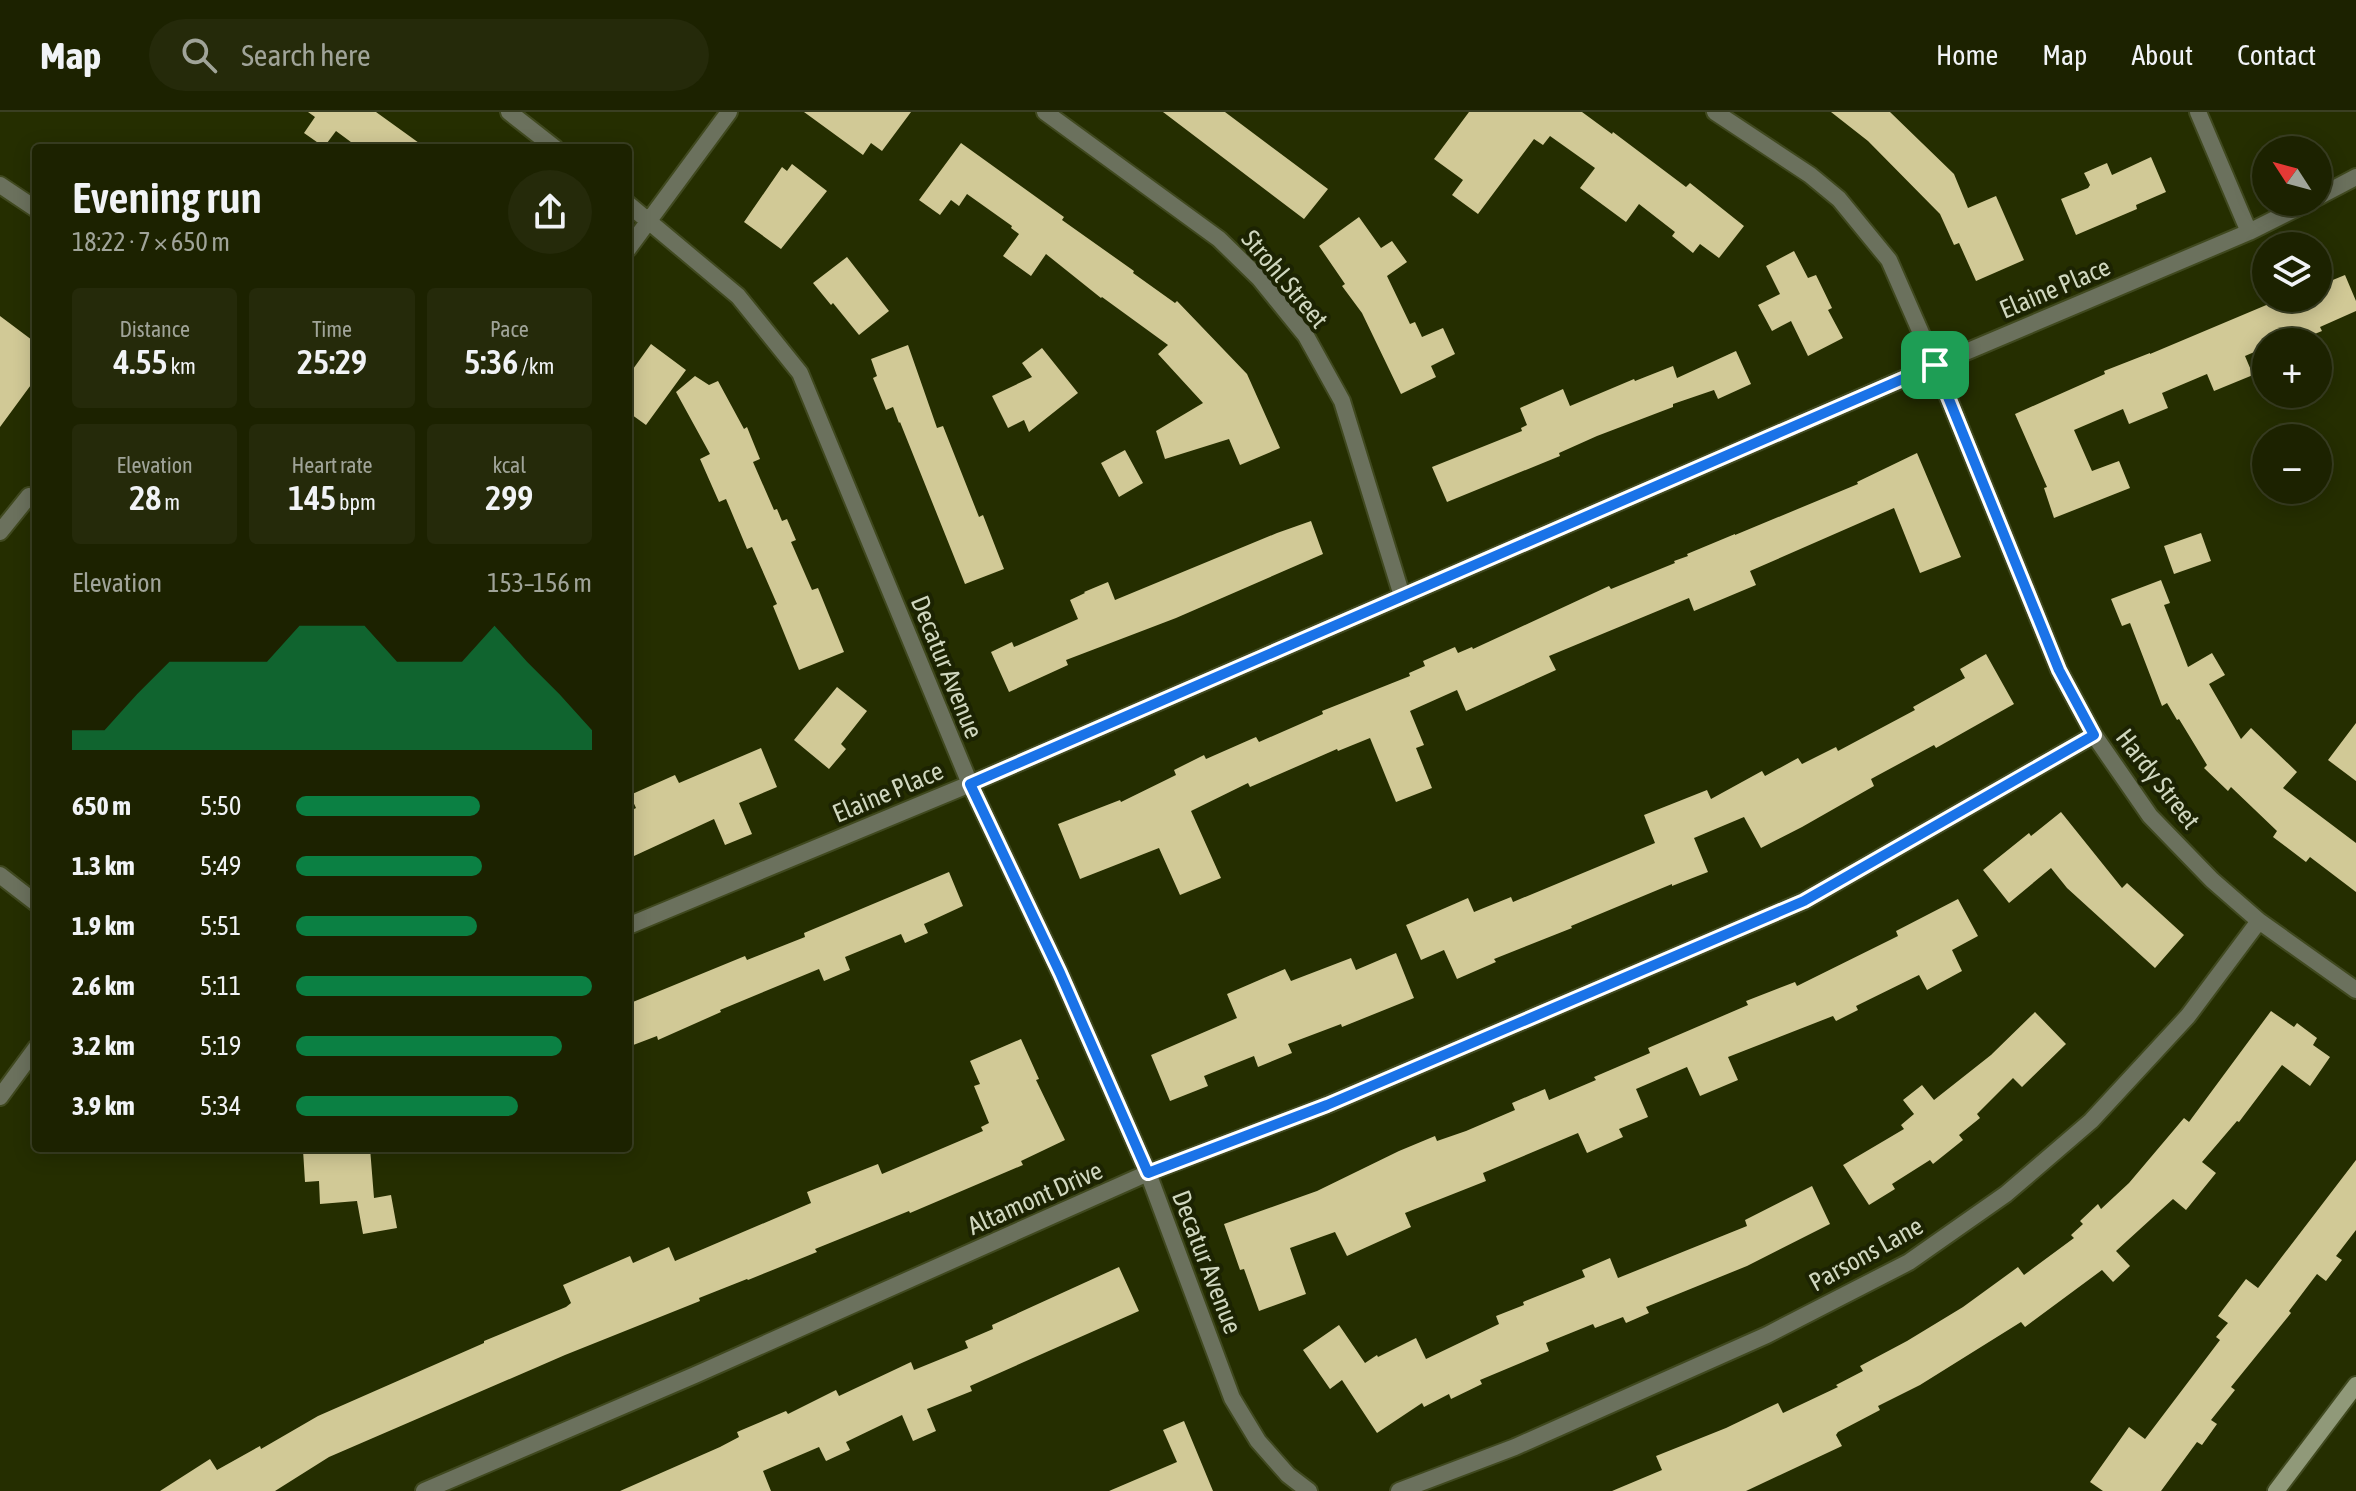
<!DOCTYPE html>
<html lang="en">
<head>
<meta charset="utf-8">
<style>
	body { margin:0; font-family:"Asap Condensed",sans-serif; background:#252a0a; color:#f1f3f6; height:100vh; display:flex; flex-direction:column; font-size:30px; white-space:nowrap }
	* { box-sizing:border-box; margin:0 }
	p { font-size:26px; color:#a0a499 }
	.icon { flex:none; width:44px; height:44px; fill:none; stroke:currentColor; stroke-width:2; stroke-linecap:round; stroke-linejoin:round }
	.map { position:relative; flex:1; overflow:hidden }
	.details { position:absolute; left:32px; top:32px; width:600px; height:1008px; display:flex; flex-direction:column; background:#1c2200; border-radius:8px; box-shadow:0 4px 20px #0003,0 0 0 2px #3a3f22 }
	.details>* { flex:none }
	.needle { width:52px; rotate:306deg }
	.controls { position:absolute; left:2252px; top:24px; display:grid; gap:16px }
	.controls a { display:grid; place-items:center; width:80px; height:80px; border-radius:50%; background:#1c2200; box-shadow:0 4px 20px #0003,0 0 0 2px #3a3f22; font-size:40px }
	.pin { position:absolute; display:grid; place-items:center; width:68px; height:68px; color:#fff; margin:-34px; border-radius:16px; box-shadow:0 4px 12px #0006 }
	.round { display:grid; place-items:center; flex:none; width:84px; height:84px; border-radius:42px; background:#252a0a }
	.headline { display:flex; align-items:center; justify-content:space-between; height:136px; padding:0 40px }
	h1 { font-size:44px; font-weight:600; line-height:60px }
	.metrics { display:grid; grid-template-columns:repeat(3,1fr); gap:12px; height:136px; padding:8px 40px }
	.metrics div { display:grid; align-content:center; border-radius:8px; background:#252a0a; text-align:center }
	.metrics b { font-size:34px; font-weight:600 }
	.metrics small { font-size:22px; font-weight:400 }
	.metrics p { font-size:22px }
	.chart { height:224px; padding:16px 40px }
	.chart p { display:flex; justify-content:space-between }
	.chart svg { width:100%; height:144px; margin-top:8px; fill:#0b8043; opacity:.7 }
	ul { padding:0 40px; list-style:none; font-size:26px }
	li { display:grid; grid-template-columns:128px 96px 1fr; align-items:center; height:60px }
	li i { height:20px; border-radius:10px; background:#0b8043 }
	header { display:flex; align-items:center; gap:48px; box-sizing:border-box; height:112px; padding:0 40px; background:#1c2200; border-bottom:2px solid #3a3f22 }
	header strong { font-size:38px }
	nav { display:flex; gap:44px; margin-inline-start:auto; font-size:28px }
	.search { width:560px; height:72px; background:#252a0a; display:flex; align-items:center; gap:20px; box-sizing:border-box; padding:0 28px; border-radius:44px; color:#a0a499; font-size:30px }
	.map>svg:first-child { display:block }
</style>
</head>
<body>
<header>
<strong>Map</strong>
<div class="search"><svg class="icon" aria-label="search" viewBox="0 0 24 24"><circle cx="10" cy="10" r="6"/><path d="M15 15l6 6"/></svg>Search here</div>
<nav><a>Home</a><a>Map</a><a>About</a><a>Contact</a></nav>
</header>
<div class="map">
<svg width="2356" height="1379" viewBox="0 0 2356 1379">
	<rect width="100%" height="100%" fill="#252e00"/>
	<path fill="#d1c996" d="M308 0H376L426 36H359L336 19 324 35 304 21 315 5Z
		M804 0H911L882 39 871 31 863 43Z
		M1163 0H1225L1328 77 1304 107Z
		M1469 0H1582L1612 22 1613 20 1686 75 1690 71 1744 114 1719 146 1700 132 1693 141 1672 124 1675 120 1639 92 1626 110 1580 76 1595 56 1550 24 1543 33 1534 27 1478 102 1452 83 1463 68 1434 47Z
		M1831 0H1890L1954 62 1968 96 1996 84 2024 148 1976 169 1959 131 1954 133 1940 102 1868 29Z
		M961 31 1064 105 1062 108 1134 159 1133 161 1175 191 1177 189 1247 262 1280 336 1240 353 1229 327 1165 347 1156 319 1203 291 1158 242 1168 233 1102 185 1101 186 1046 142 1031 164 1003 144 1019 122 1011 116 1012 114 967 82 959 94 951 88 940 103 919 88Z
		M2151 45 2166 80 2136 93 2137 97 2076 123 2061 87 2088 76 2090 73 2084 61 2107 51 2112 63Z
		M792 52 827 79 781 137 744 110 782 55 787 59Z
		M1359 105 1381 136 1392 129 1407 150 1387 164 1410 212 1415 210 1422 225 1443 216 1455 242 1431 254 1436 265 1401 282 1362 201 1342 174 1345 172 1319 134Z
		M1794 139 1808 166 1816 163 1832 196 1828 198 1843 226 1808 244 1791 209 1772 219 1758 193 1780 182 1766 154Z
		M847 145 889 199 859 223 833 191 831 193 813 171Z
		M2345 163 2356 189V199L2320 215 2322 219 2295 230H2266V235L2245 244 2253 263 2214 279 2207 262 2162 281 2168 296 2129 312 2123 297 2074 318 2092 359 2119 349 2130 376 2054 406 2044 376 2047 375 2015 302 2105 262 2104 259 2150 241V242L2283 186H2318V174Z
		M0 204 36 231V266L0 315Z
		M651 232 686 258 646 313 628 300V264Z
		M908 233 937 316 943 314 979 405 983 403 1004 457 965 472 900 310 899 311 893 295 886 298 873 266 877 264 871 247Z
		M1042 236 1078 281 1029 320 1024 308 1008 316 992 284 1032 265 1022 251Z
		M1736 239 1751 272 1718 287 1714 278 1673 292V295L1597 324 1559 341 1560 344 1447 390 1432 355 1522 319 1521 316 1527 313 1520 296 1563 277 1570 294 1634 267 1635 269 1673 254 1677 266Z
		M695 264 709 273 718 269 744 317 747 315 760 347 753 350 774 398 777 397 782 409 787 407 796 428 791 430 812 478 818 476 844 540 799 558 773 494 777 492 752 435 747 437 726 387 719 390 700 347 710 342 676 280Z
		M1125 338 1143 371 1119 385 1101 351Z
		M1917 341 1961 445 1920 461 1894 396 1750 459 1756 473 1694 499 1689 486 1549 544 1556 558 1466 599 1457 578 1410 599 1424 633 1416 636 1432 676 1396 690 1370 626 1338 639 1337 637 1250 675 1248 671 1191 699 1221 766 1180 783 1159 736 1080 767 1058 712 1120 688 1121 690 1176 663 1174 658 1204 643 1206 647 1256 625 1259 630 1323 602 1322 599 1410 564 1409 561 1425 554 1423 549 1455 535 1458 541 1472 535 1473 537 1609 474 1611 477 1675 451 1674 449 1688 444 1687 442 1735 422V423L1858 372 1857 370Z
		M1311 409 1323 442 1176 506 1066 548 1068 553 1009 580 991 540 1012 530 1014 535 1078 507 1070 488 1085 481 1084 480 1108 470 1115 488 1277 421Z
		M2201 421 2211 449 2174 462 2164 434Z
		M2161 468 2170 491 2164 493 2188 555 2212 541 2225 563 2209 572 2241 627 2251 616 2297 660 2283 676 2356 731V780L2310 745 2306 750 2273 725 2277 719 2231 675 2228 679 2204 656 2207 653 2179 607 2177 608 2167 591 2162 594 2130 511 2122 514 2111 487Z
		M1986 542 2014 592 1936 636 1934 633 1871 667 1874 674 1802 715 1761 736 1744 705 1694 726 1708 760 1672 774V772L1571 814 1572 816 1494 847 1496 850 1457 867 1444 838 1421 848 1406 813 1468 786 1474 800 1511 785 1513 790 1655 731 1644 703 1707 678 1711 687 1762 659 1765 664 1798 646 1802 652 1836 635 1838 639 1915 598 1913 595 1965 566 1960 557Z
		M837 575 867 599 841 632 846 637 829 657 794 628Z
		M2356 611V669L2328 648Z
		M761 636 777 675 739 691 752 722 725 733 714 707 634 744 628 732V700L636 696 630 683 675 663 679 671Z
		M2061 700 2122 776 2127 771 2184 823 2155 856 2067 776 2051 756 2009 791 1983 758 2029 721 2031 724Z
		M949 760 963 794 924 812 928 821 905 831 901 822 845 845 850 858 824 869 819 857 720 898 721 900 658 928 657 924 628 935V892L745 844 747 848 805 825 804 821Z
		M1958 787 1978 824 1952 838 1962 859 1927 878 1919 863 1856 894 1858 898 1836 909 1833 904 1728 945 1738 968 1700 984 1687 955 1636 977 1648 1005 1619 1017 1623 1025 1587 1041 1578 1021 1483 1061 1486 1069 1405 1101 1411 1115 1347 1144 1335 1120 1290 1136 1306 1182 1259 1199 1244 1157 1240 1158 1224 1112 1317 1079 1399 1039 1435 1024 1437 1029 1466 1019 1515 998 1512 991 1545 977 1549 988 1596 968 1594 965 1650 941 1648 936 1748 893 1746 889 1795 870 1797 874 1898 824 1896 819Z
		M1396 841 1414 886 1342 915 1341 912 1288 932 1292 941 1258 955 1254 944 1204 964 1208 974 1170 989 1151 943 1237 906 1227 882 1285 857 1291 869 1351 846 1356 858Z
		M2271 899 2294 915 2297 911 2317 926 2313 933 2330 945 2310 974 2282 953 2239 1010 2237 1009 2202 1050 2216 1061 2186 1098 2173 1087 2116 1139 2130 1154 2113 1170 2102 1158 2025 1215 2021 1210 1920 1273 1878 1294 1880 1298 1838 1320 1836 1323 1842 1334 1746 1379H1612L1662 1358 1656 1344 1726 1316 1778 1291 1783 1301 1838 1275 1836 1273 1863 1259 1860 1254 1907 1229 1963 1195 2018 1155 2024 1163 2074 1126 2071 1123 2083 1112 2080 1109 2098 1092 2101 1097 2129 1071 2184 1006 2189 1010Z
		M2035 900 2066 932 2022 975 2013 966 1977 1002 1980 1006 1959 1023 1963 1028 1933 1052 1930 1048 1892 1072 1895 1077 1869 1093 1843 1053 1904 1017 1901 1013 1914 1002 1903 988 1922 973 1934 988 1991 943Z
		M1021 927 1039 967 1036 968 1065 1028 1021 1049 1023 1053 910 1101 909 1099 815 1137 817 1140 748 1168 747 1167 699 1186 700 1189 565 1243 329 1345 275 1379H160L210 1347 217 1358 260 1334 261 1337 318 1304 484 1231V1229L566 1195 571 1191 563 1173 630 1144 633 1151 669 1135 675 1149 811 1091 807 1080 878 1052 882 1062 983 1019 981 1015 989 1011 974 974 980 972 970 949Z
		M326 1036H370L374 1086 391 1083 397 1116 363 1122 357 1089 320 1092 319 1069 305 1070 303 1038Z
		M2356 1048V1118L2336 1144 2342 1148 2326 1169 2317 1162 2289 1199 2291 1201 2231 1275 2235 1278 2211 1308 2217 1312 2202 1333 2197 1330 2161 1379H2103L2090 1370 2129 1315 2145 1327 2220 1228 2216 1225 2228 1211 2218 1204 2246 1167 2258 1176Z
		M1812 1074 1830 1112 1747 1154 1646 1195 1649 1201 1626 1211 1623 1205 1595 1216 1593 1212 1546 1231 1549 1239 1480 1268 1482 1272 1451 1287 1449 1282 1424 1295 1422 1291 1377 1321 1342 1268 1330 1277 1303 1238 1339 1213 1365 1251 1377 1243 1378 1245 1416 1226 1426 1247 1499 1212 1496 1204 1524 1193 1523 1190 1585 1165 1582 1158 1610 1146 1618 1166 1747 1114 1745 1108Z
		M1119 1155 1139 1199 970 1274 972 1279 927 1297 936 1319 913 1329 902 1303 846 1330 850 1338 826 1349 819 1335 763 1359 771 1379H620L720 1335 739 1325 737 1320 786 1299 788 1302 836 1278 839 1284 911 1250 914 1258 968 1236 965 1229 993 1217 992 1213Z
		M1184 1309 1213 1379H1109L1177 1350 1163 1318Z"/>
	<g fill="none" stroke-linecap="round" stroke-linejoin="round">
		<defs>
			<path id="service" d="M0 73 36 97
				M0 420 29 384"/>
			<path id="minor" d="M509 0 555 36
				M1045 0 1219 127 1259 166 1306 224 1342 289 1402 484
				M1715 0 1810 63 1839 87 1889 148 1935 253 2059 558 2094 623 2150 704 2212 768 2259 809 2356 878
				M2198 0 2249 120
				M2318 85 2356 65
				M628 92 738 184 800 261 970 672 1060 861 1148 1061 1232 1286 1258 1329 1288 1363 1309 1379
				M628 137 729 0
				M0 763 36 791
				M628 814 970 672 1935 253 2249 120 2309 90
				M0 985 36 936
				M424 1379 695 1263 1148 1061 1327 993 1804 789 2094 623
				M1399 1379 1515 1335 1767 1223 1909 1150 2006 1082 2091 1009 2188 904 2259 809"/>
			<path id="secondary" d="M2276 1379 2356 1273"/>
		</defs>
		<use href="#service" stroke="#40491f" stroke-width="20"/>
		<use href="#minor" stroke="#40491f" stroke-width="20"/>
		<use href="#secondary" stroke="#40491f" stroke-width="20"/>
		<use href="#service" stroke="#6b715d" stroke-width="16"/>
		<use href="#minor" stroke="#6b715d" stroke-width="16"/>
		<use href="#secondary" stroke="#909979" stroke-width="16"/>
	</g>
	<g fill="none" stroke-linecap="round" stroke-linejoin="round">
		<defs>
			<path id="route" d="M1935 253 2059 558 2094 623 1804 789 1327 993 1148 1061 1060 861 970 672Z"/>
		</defs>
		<use href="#route" stroke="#fff" stroke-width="16"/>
		<use href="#route" stroke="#1a73e8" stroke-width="10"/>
	</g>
	<g text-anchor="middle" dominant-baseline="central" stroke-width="8" stroke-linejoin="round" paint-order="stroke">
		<g font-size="26" fill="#d0d7bf" stroke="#1c2302">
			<text transform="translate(1285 167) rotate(50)">Strohl Street</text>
			<text transform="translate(2055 176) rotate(-23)">Elaine Place</text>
			<text transform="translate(947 555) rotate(68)">Decatur Avenue</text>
			<text transform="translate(2158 667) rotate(52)">Hardy Street</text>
			<text transform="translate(888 680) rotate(-23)">Elaine Place</text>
			<text transform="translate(1035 1086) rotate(-24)">Altamont Drive</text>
			<text transform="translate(1866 1142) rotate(-29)">Parsons Lane</text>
			<text transform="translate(1207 1150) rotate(69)">Decatur Avenue</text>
		</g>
	</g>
</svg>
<div class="controls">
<a><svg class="needle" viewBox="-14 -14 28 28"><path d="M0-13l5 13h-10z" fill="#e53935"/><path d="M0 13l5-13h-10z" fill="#a0a499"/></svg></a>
<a><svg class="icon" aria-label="layers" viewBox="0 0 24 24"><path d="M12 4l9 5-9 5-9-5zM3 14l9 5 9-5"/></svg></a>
<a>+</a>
<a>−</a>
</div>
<div class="pin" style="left:1935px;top:253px;background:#1e9e55"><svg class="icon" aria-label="arrive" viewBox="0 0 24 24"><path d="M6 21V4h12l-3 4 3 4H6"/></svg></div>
<section class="details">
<div class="headline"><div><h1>Evening run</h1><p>18:22 · 7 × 650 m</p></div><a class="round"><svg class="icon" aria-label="share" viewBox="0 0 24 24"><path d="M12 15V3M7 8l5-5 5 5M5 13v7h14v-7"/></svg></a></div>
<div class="metrics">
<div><p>Distance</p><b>4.55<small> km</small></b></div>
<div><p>Time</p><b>25:29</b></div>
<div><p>Pace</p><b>5:36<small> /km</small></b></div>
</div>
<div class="metrics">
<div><p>Elevation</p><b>28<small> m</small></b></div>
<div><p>Heart rate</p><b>145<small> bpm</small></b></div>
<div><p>kcal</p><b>299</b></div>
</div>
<div class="chart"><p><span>Elevation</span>153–156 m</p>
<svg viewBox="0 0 160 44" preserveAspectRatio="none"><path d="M0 44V38L10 38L20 27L30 17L40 17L50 17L60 17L70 6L80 6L90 6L100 17L110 17L120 17L130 6L140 17L150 27L160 38V44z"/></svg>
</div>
<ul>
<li><b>650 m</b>5:50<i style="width:62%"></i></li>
<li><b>1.3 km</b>5:49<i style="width:63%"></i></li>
<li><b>1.9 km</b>5:51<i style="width:61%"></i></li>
<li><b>2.6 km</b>5:11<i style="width:100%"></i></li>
<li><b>3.2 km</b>5:19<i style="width:90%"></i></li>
<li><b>3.9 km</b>5:34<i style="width:75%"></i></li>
</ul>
</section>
</div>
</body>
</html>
